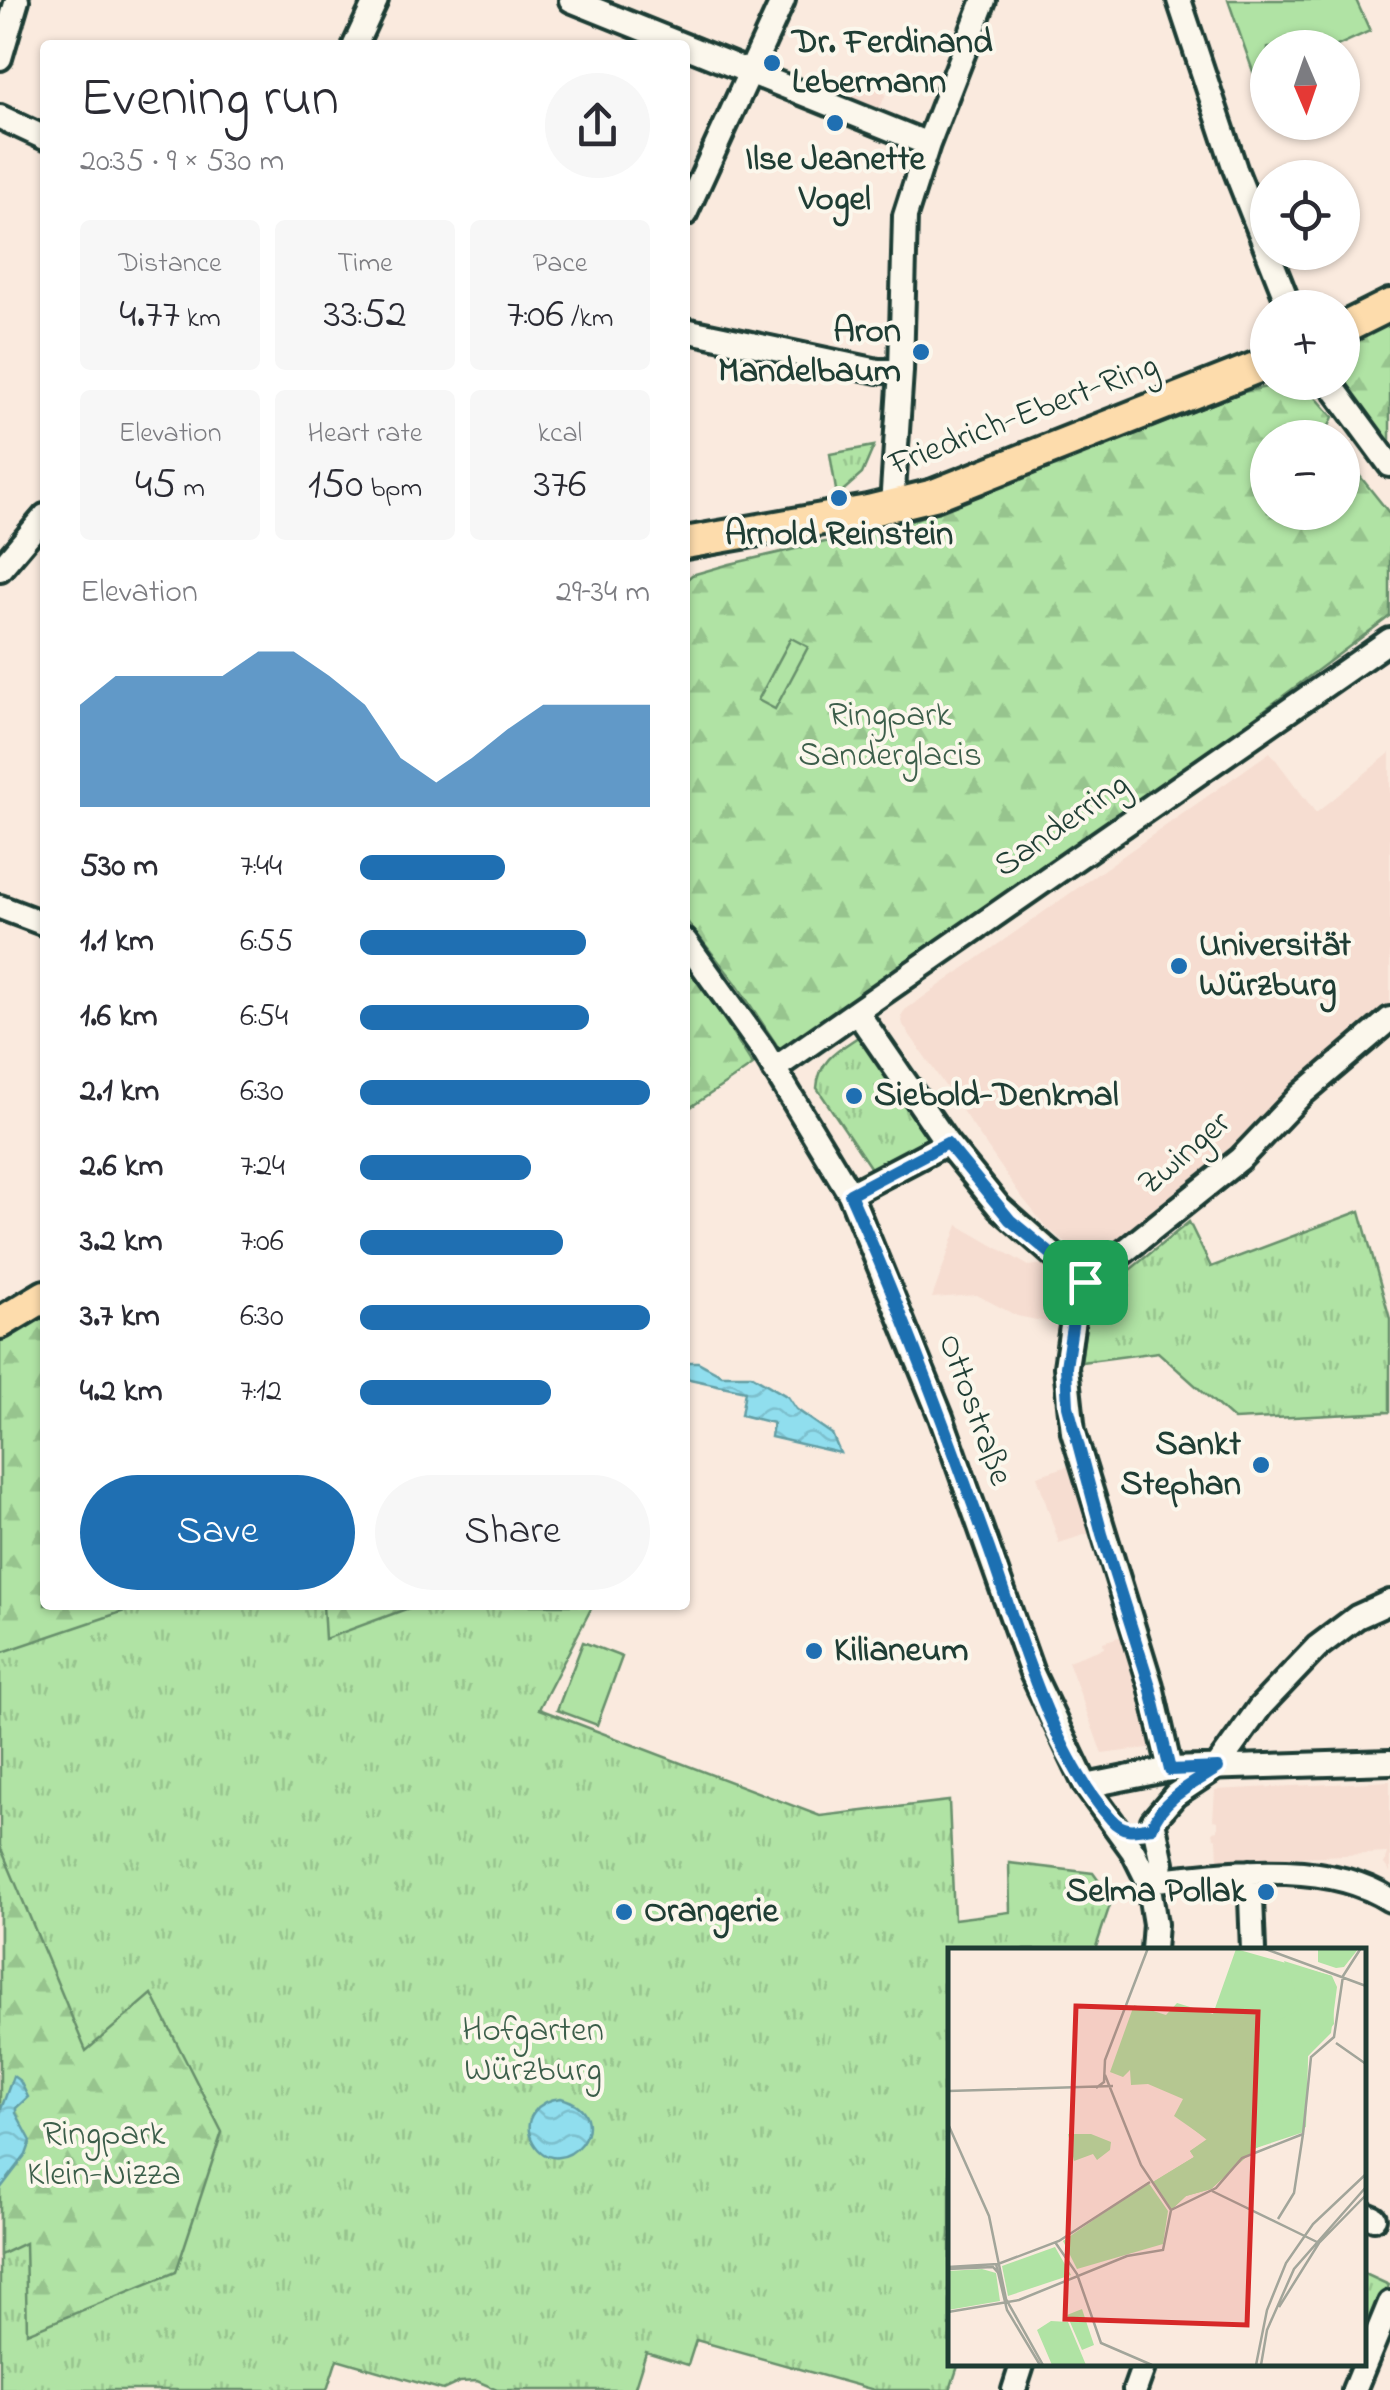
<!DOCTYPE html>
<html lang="en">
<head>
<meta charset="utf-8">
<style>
	body { margin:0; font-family:"Indie Flower",sans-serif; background:#f7f7f7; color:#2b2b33; height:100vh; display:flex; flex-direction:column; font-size:38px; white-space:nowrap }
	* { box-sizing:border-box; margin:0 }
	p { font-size:32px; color:#7c7c81 }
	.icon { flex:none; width:55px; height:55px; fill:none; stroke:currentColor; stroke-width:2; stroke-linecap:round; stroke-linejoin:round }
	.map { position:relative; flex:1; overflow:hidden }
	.sheet { position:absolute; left:40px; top:40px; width:650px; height:1570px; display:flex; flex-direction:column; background:#fff; border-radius:10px; box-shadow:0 2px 8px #0004 }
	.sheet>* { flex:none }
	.needle { width:65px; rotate:178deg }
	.fabs { position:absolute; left:1250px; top:30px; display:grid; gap:20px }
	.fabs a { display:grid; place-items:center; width:110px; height:110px; border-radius:50%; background:#fff; box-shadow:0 2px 8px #0004; font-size:50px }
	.pin { position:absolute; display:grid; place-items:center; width:85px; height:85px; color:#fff; margin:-42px; border-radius:20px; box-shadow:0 5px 15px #0006 }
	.round { display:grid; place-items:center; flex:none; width:105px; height:105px; border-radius:52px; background:#f7f7f7 }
	.summary { display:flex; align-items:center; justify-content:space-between; height:170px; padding:0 40px }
	h1 { font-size:55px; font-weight:600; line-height:75px }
	.figures { display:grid; grid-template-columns:repeat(3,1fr); gap:15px; height:170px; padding:10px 40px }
	.figures div { display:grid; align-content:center; border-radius:10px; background:#f7f7f7; text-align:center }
	.figures b { font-size:42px; font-weight:600 }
	.figures small { font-size:28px; font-weight:400 }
	.figures p { font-size:28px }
	.chart { height:280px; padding:20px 40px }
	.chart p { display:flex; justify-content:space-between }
	.chart svg { width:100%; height:180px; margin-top:10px; fill:#1f6fb2; opacity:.7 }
	.button { display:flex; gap:20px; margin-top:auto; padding:20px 40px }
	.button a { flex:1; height:115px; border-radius:60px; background:#1f6fb2; color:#fff; font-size:40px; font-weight:600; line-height:115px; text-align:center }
	.button a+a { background:#f7f7f7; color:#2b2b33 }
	ul { padding:0 40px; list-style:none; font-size:32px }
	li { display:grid; grid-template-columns:160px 120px 1fr; align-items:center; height:75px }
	li i { height:25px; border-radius:12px; background:#1f6fb2 }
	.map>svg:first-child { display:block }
</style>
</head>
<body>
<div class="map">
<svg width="1390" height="2390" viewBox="0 0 1390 2390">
	<defs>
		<pattern id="grass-tufts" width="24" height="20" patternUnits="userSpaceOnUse" patternTransform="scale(2.5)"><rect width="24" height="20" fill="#b0e3a4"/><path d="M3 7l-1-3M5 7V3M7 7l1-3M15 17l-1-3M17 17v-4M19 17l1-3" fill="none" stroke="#97c48e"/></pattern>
		<pattern id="forest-firs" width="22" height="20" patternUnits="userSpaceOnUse" patternTransform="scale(2.5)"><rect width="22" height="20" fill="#b0e3a4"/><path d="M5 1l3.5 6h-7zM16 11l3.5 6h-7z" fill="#97c48e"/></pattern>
		<pattern id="water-waves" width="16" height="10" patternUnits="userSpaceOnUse" patternTransform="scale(2.5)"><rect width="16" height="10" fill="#90deee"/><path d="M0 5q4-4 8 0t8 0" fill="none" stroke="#7cbfcd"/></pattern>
	</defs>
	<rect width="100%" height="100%" fill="#faeade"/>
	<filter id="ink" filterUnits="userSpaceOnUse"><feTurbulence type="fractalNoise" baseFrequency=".01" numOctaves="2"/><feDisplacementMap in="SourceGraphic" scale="20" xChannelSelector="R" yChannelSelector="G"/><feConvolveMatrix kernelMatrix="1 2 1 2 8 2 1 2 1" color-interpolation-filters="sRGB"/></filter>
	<g filter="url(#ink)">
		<path fill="#f6ddd1" d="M854 80 886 94 878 112 846 99Z
			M1270 752 1316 813 1390 753V1009L1116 1254 1093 1265 1046 1227 1021 1196 903 1025 901 1016 905 1010Z
			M958 1225 1029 1266 1044 1264 1050 1276 1068 1282 1061 1325 1017 1316 977 1295 932 1298Z
			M1068 1466 1090 1533 1059 1543 1037 1476Z
			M1125 1635 1146 1699 1156 1747 1102 1754 1068 1661 1104 1648 1103 1642Z
			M1390 1781V1872L1384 1864 1387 1853 1218 1861 1217 1839 1214 1838 1213 1831 1218 1830V1821L1213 1820 1215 1790Z"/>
		<path fill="url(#grass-tufts)" stroke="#68906c" stroke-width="2.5" d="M874 446 862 474 837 496 830 454Z
			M861 1035 932 1136 872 1170 817 1088C819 1059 839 1050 861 1035Z
			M1360 1211 1390 1319V1412L1234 1420 1158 1352 1081 1362 1089 1303 1189 1222 1211 1267Z
			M45 1314V1605H593L539 1709 820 1816 949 1801 954 1919 1010 1912 1009 1863 1093 1873 1112 1899 1095 1950H950V2362L959 2363 950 2390H874L696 2340 688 2365 646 2352 634 2390H498L477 2381 460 2382 443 2390 337 2359 327 2390H0V1339Z
			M1363 2273 1389 2285 1363 2353Z"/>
		<path fill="url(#forest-firs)" stroke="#68906c" stroke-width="2.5" d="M1390 323V446L1348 394 1342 359 1356 340Z
			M1285 383 1305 385 1333 417 1326 433 1329 437 1268 438V512H1342L1343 455 1390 514V616L790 1065 735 982 685 919V581L692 575 730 564 903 524 1243 392Z
			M685 958 753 1065 685 1111Z
			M45 1314V1605H142L0 1653V1339Z
			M323 1605H417L325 1639Z
			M0 1846 86 2051 152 1994 222 2132 176 2272 27 2333 25 2243 0 2255Z"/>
		<path fill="#b0e3a4" stroke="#68906c" stroke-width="2.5" d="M1228 0H1356L1370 31 1335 47 1268 48 1267 78 1257 83Z
			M791 638 808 647 775 709 758 700Z
			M583 1642 622 1657 597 1725 557 1710Z"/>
		<path fill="url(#water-waves)" stroke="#639ea4" stroke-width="2.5" d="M685 1362H698L722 1375H751L788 1397 796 1409 832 1434 840 1453 771 1437 773 1423 741 1415 745 1391 685 1378Z
			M13 2076 20 2081 28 2097 16 2108V2113L31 2141 26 2155 0 2189V2112Z
			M561 2098C624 2115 560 2189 533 2142 520 2119 539 2100 561 2098Z"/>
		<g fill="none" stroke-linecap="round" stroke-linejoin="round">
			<defs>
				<path id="minor" d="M571 0 928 144
					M1179 0 1235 169 1290 308
					M355 45 376 0
					M0 58 17 0
					M0 117 45 138
					M685 214 783 0
					M685 330 878 371H901
					M1329 382 1390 465
					M892 506 901 371 905 216 928 144 984 0
					M0 569 45 516
					M0 907 45 924
					M685 941 763 1050 850 1194 941 1417 1032 1673 1086 1786 1133 1851 1148 1881 1155 1924 1153 1950
					M857 1012 947 1143 999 1207 1085 1283
					M774 1069 1390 640
					M850 1194 947 1143
					M1170 1769 1151 1686 1073 1432 1066 1367 1074 1313 1085 1283 1240 1159 1301 1095 1390 1019
					M1086 1786 1170 1769 1390 1762
					M1250 1872 1253 1950
					M1148 1881 1162 1863 1153 1821 1175 1795 1217 1767 1260 1707 1317 1647 1357 1617 1390 1602
					M1148 1881C1222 1874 1324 1857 1390 1900
					M1362 2213 1374 2218
					M1014 2390 1023 2362
					M1135 2390 1145 2362
					M1354 2390 1390 2303"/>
				<path id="major" d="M1342 329 1390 305
					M685 543 868 511 934 495 1268 363
					M0 1323 45 1296"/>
			</defs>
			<use href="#minor" stroke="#1f3d34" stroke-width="30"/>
			<use href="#major" stroke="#1f3d34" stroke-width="38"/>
			<use href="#minor" stroke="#fbf7ec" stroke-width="22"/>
			<use href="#major" stroke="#fddcac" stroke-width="30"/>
		</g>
	</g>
	<g fill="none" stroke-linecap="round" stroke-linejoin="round" filter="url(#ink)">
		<defs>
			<path id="route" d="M947 1143 1010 1220 1085 1282 1074 1313 1066 1367 1068 1406 1102 1534 1150 1686 1170 1770 1218 1768C1194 1783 1161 1799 1152 1827 1135 1830 1123 1833 1111 1819 1052 1755 1018 1631 989 1549 946 1430 902 1310 850 1194Z"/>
		</defs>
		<use href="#route" stroke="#fff" stroke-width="20"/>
		<use href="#route" stroke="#1f6fb2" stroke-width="12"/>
	</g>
	<g fill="#1f6fb2" stroke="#fbf7ec" stroke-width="4">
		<circle cx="772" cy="63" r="10"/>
		<circle cx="835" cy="123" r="10"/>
		<circle cx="921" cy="352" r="10"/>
		<circle cx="839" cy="498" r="10"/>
		<circle cx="1179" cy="966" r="10"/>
		<circle cx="854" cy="1096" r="10"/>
		<circle cx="1261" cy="1465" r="10"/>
		<circle cx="814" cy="1651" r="10"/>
		<circle cx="1266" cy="1892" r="10"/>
		<circle cx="624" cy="1912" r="10"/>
	</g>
	<g text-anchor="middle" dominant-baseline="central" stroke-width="8" stroke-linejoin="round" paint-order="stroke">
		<g font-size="35" font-weight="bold" fill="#1f3d34" stroke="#fbf7ec" text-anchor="start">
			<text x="792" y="43">Dr. Ferdinand<tspan x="792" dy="40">Lebermann</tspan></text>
			<text x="835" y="160" text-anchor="middle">Ilse Jeanette<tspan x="835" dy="40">Vogel</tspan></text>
			<text x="901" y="332" text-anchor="end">Aron<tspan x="901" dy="40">Mandelbaum</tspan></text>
			<text x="839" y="535" text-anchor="middle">Arnold Reinstein</text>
			<text x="1199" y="946">Universität<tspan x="1199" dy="40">Würzburg</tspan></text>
			<text x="874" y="1096">Siebold-Denkmal</text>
			<text x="1241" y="1445" text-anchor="end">Sankt<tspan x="1241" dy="40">Stephan</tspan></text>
			<text x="834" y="1651">Kilianeum</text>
			<text x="1246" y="1892" text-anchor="end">Selma Pollak</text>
			<text x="644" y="1912">Orangerie</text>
		</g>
		<g font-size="35" fill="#1f3d34" stroke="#fbf7ec">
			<text transform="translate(1024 416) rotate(-21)">Friedrich-Ebert-Ring</text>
			<text transform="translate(1062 826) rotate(-35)">Sanderring</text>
			<text transform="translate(1185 1154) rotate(-41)">Zwinger</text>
			<text transform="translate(974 1410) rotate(70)">Ottostraße</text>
		</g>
		<g font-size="35" fill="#3c5e4a" stroke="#fbf7ec">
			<text x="890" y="716">Ringpark<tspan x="890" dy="40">Sanderglacis</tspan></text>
			<text x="533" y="2031">Hofgarten<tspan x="533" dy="40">Würzburg</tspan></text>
			<text x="104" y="2135">Ringpark<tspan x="104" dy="40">Klein-Nizza</tspan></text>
		</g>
	</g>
	<g transform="translate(948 1948)">
		<rect width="418" height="418" fill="#faeade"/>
		<path d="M288 1 384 28 386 76 360 108 358 179 308 200 263 241 238 248 223 262 205 234 246 209 242 203 259 191 226 168 235 151 200 136 183 137 182 122 175 129 162 124 186 57 218 67 229 55 265 66ZM120 186H143L163 194 162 202 149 212 145 206 126 213Z" fill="#b0e3a4"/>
		<path d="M370 0H411L396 19 388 20 370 14ZM336 13 384 28 389 39 383 85 360 108 356 184 308 200 263 241 238 248 223 262 205 234 246 209 242 203 259 192 239 176 244 168 264 161 265 173 315 158 297 109 288 115 279 97 286 79 306 72 307 83 354 61ZM200 234 220 263 215 296 129 321 115 293ZM107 299 123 327 60 348 54 318ZM34 321 48 325 52 353 0 362V323Z" fill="#b0e3a4"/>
		<path d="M134 361 146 397 134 402 119 367ZM103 373 120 374 138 417H104L89 382Z" fill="#b0e3a4"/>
		<path fill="none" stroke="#a2a59a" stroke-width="2.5" d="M315 0 418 38M388 95 418 116M157 127 193 217 223 262M148 140 156 134 157 112 200 0M0 143 165 138M0 176 41 268 58 351 95 417M264 243 369 294M330 271 346 245 355 186M107 294 129 326 153 395 204 417M48 316 59 362 92 417M0 319 50 316 111 293 202 234M0 321 45 319 53 328M331 359 371 295 418 247M0 364 71 352 179 308 215 302 223 262 268 240 294 210 355 186 363 109 386 89 395 28 413 0M308 417 319 362 338 315 365 276 418 226M313 417 319 382 346 321 418 239"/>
		<path fill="#d62828" fill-opacity="0.15" stroke="#d62828" stroke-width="5" d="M128 58 310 64 299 377 117 371Z"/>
		<rect width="418" height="418" fill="none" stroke="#1f3d34" stroke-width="5"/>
	</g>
</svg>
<div class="fabs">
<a><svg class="needle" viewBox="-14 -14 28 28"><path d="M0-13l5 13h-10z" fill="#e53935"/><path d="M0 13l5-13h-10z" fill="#7c7c81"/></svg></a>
<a><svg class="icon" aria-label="locate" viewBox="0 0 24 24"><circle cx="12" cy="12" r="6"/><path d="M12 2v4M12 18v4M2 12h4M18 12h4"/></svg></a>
<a>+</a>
<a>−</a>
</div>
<div class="pin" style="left:1085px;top:1282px;background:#1e9e55"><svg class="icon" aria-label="arrive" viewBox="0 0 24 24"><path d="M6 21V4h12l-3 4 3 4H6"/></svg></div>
<section class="sheet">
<div class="summary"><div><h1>Evening run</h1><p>20:35 · 9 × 530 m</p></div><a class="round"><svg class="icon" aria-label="share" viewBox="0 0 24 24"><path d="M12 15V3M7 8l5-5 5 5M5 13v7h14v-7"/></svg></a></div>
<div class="figures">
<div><p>Distance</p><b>4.77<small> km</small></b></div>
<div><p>Time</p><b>33:52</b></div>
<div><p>Pace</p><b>7:06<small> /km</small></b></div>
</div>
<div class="figures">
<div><p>Elevation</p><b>45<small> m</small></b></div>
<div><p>Heart rate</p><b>150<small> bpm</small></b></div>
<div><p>kcal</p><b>376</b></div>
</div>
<div class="chart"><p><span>Elevation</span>29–34 m</p>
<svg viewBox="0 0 160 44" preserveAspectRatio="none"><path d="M0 44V19L10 12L20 12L30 12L40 12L50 6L60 6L70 12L80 19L90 32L100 38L110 32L120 25L130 19L140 19L150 19L160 19V44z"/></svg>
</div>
<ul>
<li><b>530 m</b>7:44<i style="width:50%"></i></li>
<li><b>1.1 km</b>6:55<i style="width:78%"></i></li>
<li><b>1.6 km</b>6:54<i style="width:79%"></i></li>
<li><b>2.1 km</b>6:30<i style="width:100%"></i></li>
<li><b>2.6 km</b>7:24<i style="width:59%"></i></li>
<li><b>3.2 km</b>7:06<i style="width:70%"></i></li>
<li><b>3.7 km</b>6:30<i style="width:100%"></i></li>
<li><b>4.2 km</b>7:12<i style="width:66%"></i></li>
</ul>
<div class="button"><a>Save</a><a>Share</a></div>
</section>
</div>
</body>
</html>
